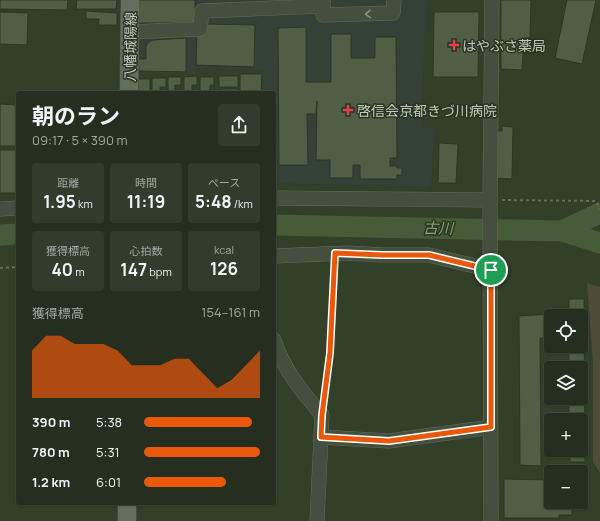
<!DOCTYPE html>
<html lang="ja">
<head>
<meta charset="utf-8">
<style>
	body { margin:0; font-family:Manrope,"Noto Sans JP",sans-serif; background:#323b2c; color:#f1f3f6; height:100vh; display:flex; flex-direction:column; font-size:15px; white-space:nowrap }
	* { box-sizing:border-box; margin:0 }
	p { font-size:13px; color:#a4a9a4 }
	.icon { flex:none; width:22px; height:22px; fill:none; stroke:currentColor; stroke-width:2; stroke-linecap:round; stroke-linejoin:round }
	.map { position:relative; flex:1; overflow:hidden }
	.sheet { position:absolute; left:16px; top:91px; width:260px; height:414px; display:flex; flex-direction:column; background:#262f1f; border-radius:4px; box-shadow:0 1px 3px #0004,0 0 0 1px #424a3d }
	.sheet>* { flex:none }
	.buttons { position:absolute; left:544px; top:309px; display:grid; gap:8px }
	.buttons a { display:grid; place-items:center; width:44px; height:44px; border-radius:4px; background:#262f1f; box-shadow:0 1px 3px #0004,0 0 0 1px #424a3d; font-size:20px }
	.pin { position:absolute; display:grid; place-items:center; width:34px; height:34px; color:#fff; margin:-17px; border:2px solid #fff; border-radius:50%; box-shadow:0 1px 4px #0007 }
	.round { display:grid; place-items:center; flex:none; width:42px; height:42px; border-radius:4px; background:#323b2c }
	.headline { display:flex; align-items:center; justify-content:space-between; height:68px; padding:0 16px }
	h1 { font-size:22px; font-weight:700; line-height:30px }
	.metrics { display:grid; grid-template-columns:repeat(3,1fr); gap:6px; height:68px; padding:4px 16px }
	.metrics div { display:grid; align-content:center; border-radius:4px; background:#323b2c; text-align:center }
	.metrics b { font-size:17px; font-weight:700 }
	.metrics small { font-size:11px; font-weight:400 }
	.metrics p { font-size:11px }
	.chart { height:112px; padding:8px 16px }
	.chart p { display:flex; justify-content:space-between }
	.chart svg { width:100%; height:72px; margin-top:4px; fill:#ea580c; opacity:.7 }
	ul { padding:0 16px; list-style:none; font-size:13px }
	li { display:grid; grid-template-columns:64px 48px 1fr; align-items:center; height:30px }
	li i { height:10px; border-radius:5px; background:#ea580c }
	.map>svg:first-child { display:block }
</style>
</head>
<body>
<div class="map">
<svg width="600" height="521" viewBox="0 0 600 521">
	<rect width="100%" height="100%" fill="#323f29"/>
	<path fill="#344136" d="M197 0H426L421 127 434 128 431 187 274 183V93H262V70L196 68 195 74 136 72 135 26H196Z"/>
	<path fill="#4e4c38" d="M587 283 600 287V473L593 462V362Z"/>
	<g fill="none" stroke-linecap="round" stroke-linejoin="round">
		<path stroke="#465c38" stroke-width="21" d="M274 225 562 231 600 243
			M562 231 600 213
			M0 235 18 234"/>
	</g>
	<path fill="#505e46" stroke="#2b3724" d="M0 0H68L67 10 0 9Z
		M77 0H117L116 9H76Z
		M137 0H195V23H137Z
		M501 0H531L530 38H524L522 70 501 69Z
		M567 0H596L582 64 555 58Z
		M86 11 117 13V25H98L99 19H86Z
		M0 12 28 13 27 45 0 44Z
		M434 12H479L478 77H433Z
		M204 24 255 25 254 67 196 65 197 31Z
		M306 27V82H331V34H351V58H375V37H396L397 158H390V166H397V168H402V175H397V179H360V165H353V178H330V160H316L317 101 316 114H307L308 165H279L278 28Z
		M186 38V72L139 71 138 59H146V46L149 42 153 40Z
		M240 74H262L261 93H240Z
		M197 76V85H192V93H184V77Z
		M219 76H238V87H219Z
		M168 77H181V85H175V93H168Z
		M200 77H214V85H210V93H200Z
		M152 78H166V87H160V93H152Z
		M138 79H150V93H138Z
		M221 89H238V93H221Z
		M0 104 18 105V146H0Z
		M502 126 513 127 512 179 494 178 496 131H502Z
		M439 143 458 144 456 183H438Z
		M0 150H18V193H0Z
		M569 299H584L585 462H570L569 450H581V420H569V398H581V368H569V346H581V316H569Z
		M552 314 551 338H540L541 466 520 465 519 316Z
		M504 479 551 480V502H572V515H559V518H504Z"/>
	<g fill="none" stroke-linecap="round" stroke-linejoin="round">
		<defs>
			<path id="minor" d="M323 0V15L393 13 394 0
				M130 32 200 29 202 11 323 6
				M274 198 490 200
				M0 209 18 208
				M274 256 348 253 382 255H429L491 270
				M274 340C283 369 303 393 322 415L317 521
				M321 437 389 441 491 427
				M491 521 490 200 492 0"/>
			<path id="major" d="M129 93 130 0
				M127 503V521"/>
		</defs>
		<use href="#minor" stroke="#626d5b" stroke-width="15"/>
		<use href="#major" stroke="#505c4a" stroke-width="19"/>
		<path stroke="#676a57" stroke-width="2" stroke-dasharray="3 3" stroke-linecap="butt" d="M502 200 596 201 600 209
			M0 268 18 267
			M324 397 330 353 334 266"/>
		<use href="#minor" stroke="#44503d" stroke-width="14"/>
		<use href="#major" stroke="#636f5b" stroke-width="18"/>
	</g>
	<defs><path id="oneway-chevron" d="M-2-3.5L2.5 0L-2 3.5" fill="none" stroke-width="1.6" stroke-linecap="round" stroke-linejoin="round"/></defs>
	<use stroke="#889382" href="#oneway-chevron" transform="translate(368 14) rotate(179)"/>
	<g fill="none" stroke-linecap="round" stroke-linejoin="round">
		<defs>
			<path id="route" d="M335 253 382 255H429L491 270V427L389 441 321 437 322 415 330 353Z"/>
		</defs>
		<use href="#route" stroke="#fff" stroke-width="8"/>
		<use href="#route" stroke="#ea580c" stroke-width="5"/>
	</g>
	<g fill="#e0444e" stroke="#293522" stroke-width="1.5">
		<path d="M452 39h4v4h4v4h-4v4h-4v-4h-4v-4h4z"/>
		<path d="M346 104h4v4h4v4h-4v4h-4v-4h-4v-4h4z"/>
	</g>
	<g text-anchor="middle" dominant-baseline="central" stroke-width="3" stroke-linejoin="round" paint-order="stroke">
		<g font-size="14" fill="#c0caba" stroke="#293522" text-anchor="start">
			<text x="462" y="45">はやぶさ薬局</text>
			<text x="357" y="110">啓信会京都きづ川病院</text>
		</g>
		<g font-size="14" fill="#c0caba" stroke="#293522">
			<text transform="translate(130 47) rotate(-89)">八幡城陽線</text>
		</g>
		<g font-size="15" font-style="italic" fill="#89a577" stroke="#293522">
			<text transform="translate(438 228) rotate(1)">古川</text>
		</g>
	</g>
</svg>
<div class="buttons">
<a><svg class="icon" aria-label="locate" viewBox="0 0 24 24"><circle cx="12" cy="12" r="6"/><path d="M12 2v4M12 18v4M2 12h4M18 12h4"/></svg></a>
<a><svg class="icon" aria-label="layers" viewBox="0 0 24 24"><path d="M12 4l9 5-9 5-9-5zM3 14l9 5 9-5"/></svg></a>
<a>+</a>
<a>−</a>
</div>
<div class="pin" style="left:491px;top:270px;background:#1e9e55"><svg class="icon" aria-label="arrive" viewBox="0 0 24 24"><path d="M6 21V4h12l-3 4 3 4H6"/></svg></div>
<section class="sheet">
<div class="headline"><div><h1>朝のラン</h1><p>09:17 · 5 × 390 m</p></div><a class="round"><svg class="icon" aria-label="share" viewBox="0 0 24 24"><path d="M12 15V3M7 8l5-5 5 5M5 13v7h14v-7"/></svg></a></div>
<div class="metrics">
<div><p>距離</p><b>1.95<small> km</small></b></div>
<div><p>時間</p><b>11:19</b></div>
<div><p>ペース</p><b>5:48<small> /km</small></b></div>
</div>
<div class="metrics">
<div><p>獲得標高</p><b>40<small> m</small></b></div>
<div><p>心拍数</p><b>147<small> bpm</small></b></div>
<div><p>kcal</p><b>126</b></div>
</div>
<div class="chart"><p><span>獲得標高</span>154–161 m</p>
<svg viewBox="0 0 160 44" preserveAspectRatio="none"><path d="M0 44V15L10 6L20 6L30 11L40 11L50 11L60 15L70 24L80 24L90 24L100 20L110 20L120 29L130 38L140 33L150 24L160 15V44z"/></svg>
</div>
<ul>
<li><b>390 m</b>5:38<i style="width:93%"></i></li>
<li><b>780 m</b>5:31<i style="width:100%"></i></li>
<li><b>1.2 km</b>6:01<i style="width:71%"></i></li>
</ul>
</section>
</div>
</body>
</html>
